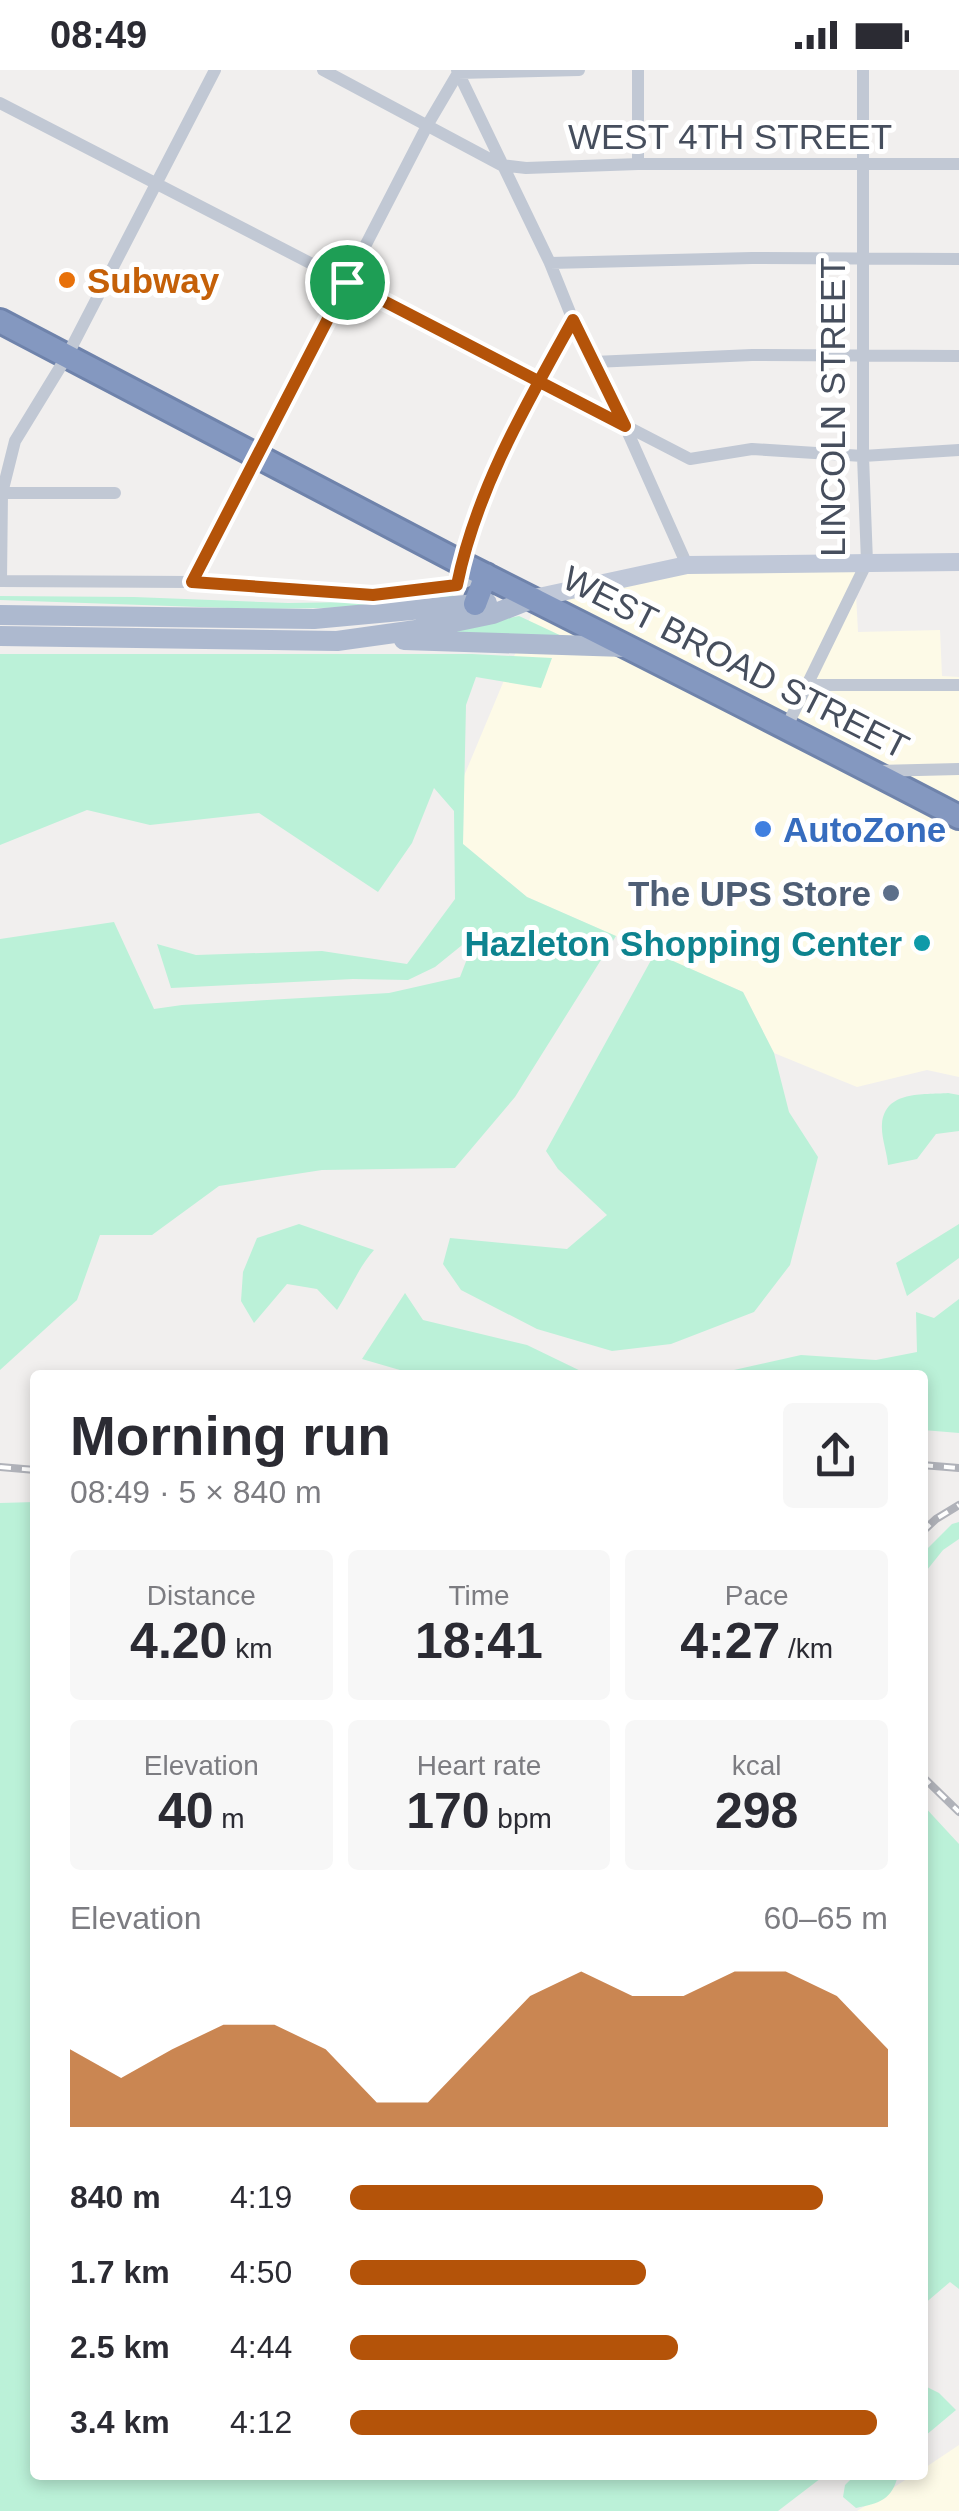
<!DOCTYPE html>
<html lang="en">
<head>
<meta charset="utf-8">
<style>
	body { margin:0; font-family:Helvetica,sans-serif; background:#f7f7f7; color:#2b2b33; height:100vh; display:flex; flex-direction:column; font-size:38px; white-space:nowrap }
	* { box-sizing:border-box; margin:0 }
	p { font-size:32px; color:#7c7c81 }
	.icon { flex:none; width:55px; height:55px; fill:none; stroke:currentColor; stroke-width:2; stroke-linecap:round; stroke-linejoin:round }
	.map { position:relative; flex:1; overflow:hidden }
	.details { position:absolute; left:30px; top:1300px; width:898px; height:1110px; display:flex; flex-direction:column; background:#fff; border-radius:10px; box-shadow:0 5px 15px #0003 }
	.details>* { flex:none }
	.pin { position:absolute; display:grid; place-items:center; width:85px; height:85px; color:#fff; margin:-42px; border:5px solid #fff; border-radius:50%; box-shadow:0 2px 10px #0007 }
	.round { display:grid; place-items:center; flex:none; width:105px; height:105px; border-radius:10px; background:#f7f7f7 }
	.headline { display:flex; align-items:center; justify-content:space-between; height:170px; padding:0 40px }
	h1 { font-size:55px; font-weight:600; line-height:75px }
	.figures { display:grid; grid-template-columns:repeat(3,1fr); gap:15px; height:170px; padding:10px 40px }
	.figures div { display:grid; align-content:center; border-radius:10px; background:#f7f7f7; text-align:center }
	.figures b { font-size:50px; font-weight:600 }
	.figures small { font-size:28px; font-weight:400 }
	.figures p { font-size:28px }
	.chart { height:280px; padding:20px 40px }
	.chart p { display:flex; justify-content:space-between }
	.chart svg { width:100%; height:180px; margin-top:10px; fill:#b45309; opacity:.7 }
	ul { padding:0 40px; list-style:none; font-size:32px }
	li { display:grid; grid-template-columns:160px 120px 1fr; align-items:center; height:75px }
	li i { height:25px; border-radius:12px; background:#b45309 }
	.status { display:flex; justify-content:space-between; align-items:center; height:70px; padding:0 50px; background:#fff; direction:ltr }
	.status svg { height:28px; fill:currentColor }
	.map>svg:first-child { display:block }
</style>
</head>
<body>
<div class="status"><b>08:49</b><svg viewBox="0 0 49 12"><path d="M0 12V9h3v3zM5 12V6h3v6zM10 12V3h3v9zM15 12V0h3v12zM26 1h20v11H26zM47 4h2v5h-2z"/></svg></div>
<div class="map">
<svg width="959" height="2441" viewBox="0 0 959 2441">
	<rect width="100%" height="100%" fill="#f1efee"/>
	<path fill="#fdfae7" d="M854 485 858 562 940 560 942 606 959 607V1007L927 1000 857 1017 774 983 743 922 527 827 463 774 464 706 543 517Z
		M959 2375V2441H857L913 2405H922L923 2399Z"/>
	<path fill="#bbf1d8" d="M453 525 454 529 377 537 258 539 0 530V526L134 527 288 533 417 531Z
		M519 546 566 568 437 563Z
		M0 584H472L552 588 541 618 476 607 466 635 463 774 527 827 616 866 515 1027 455 1098 322 1100 219 1116 152 1165H100L77 1230 0 1300V869L114 852 154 939 182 935 389 923 460 907 477 863 435 897 408 910 353 909 171 918 157 874 196 885 322 881 407 894 455 829 454 741 434 718 412 773 378 822 259 743 150 755 87 740 0 775Z
		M655 883 743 922 774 983 789 1042 818 1087 790 1195 754 1242 671 1274 612 1281 537 1259 461 1220 443 1194 450 1168 567 1179 607 1145 558 1099 546 1081Z
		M948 1023 959 1025V1061L936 1064 917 1089 888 1095C887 1082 881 1067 882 1054 885 1020 923 1025 948 1023Z
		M299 1154 374 1180C358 1198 350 1220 337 1240L317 1219 287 1214 254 1253 241 1231 243 1202 257 1168Z
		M959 1154V1188L907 1226 896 1193Z
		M405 1223 423 1250 527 1275 589 1305H417L362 1289Z
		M959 1229V1363L923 1360 922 1305H730L734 1300 801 1285 876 1290 917 1282 916 1242 934 1248Z
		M35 1432V2405H825L778 2441H0V1433Z
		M959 1452V1469L943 1480 923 1505V1483L952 1454Z
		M922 1734 959 1774V2219L950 2212 923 2235Z
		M923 2315 939 2323 956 2340 925 2366 923 2374Z
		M855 2405H898C892 2430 880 2433 856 2438L843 2427 845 2415Z"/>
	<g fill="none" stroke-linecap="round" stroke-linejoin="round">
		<defs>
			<path id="highway" d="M0 251 461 493C628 577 794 661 959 747
				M475 534 486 505"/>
		</defs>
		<use href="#highway" stroke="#6f83ab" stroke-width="28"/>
		<path stroke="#c1c8d4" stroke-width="12" d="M323 0 501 95 526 98 638 94H959
			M457 0 550 193 573 250 625 356 687 495
			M0 33 690 389 752 379 863 386 959 380
			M638 94V0
			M550 193 752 188 959 189
			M594 292 752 285 959 286
			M0 423H115
			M461 498 497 392 573 250
			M0 511 192 512 373 525 457 515 483 504
			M1 511 2 423 15 371 67 286 215 0
			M192 512 428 54 458 3 579 0
			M808 615H959
			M786 658 867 492 863 386V0
			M877 701 959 699"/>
		<path stroke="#c0c8d8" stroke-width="18" d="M534 528 687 495 959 492"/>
		<path stroke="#adb9cf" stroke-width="20" d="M0 545 314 549 487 533
			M0 566 337 571 416 560 493 544 534 528
			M404 570 624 577"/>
		<use href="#highway" stroke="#8498c0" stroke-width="22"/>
		<defs>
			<path id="rail" d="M922 1395 959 1398
				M0 1397 35 1400
				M922 1462 936 1449 959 1435
				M922 1706 959 1742"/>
		</defs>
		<use href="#rail" stroke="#b0b2b9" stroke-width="8"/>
		<use href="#rail" stroke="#fff" stroke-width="4" stroke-dasharray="11" stroke-linecap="butt"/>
	</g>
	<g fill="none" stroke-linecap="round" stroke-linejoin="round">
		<defs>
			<path id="route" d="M347 212 625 356 573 250C527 333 476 420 457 515L373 525 192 512 347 212"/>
		</defs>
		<use href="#route" stroke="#fff" stroke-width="20"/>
		<use href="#route" stroke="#b45309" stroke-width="12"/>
	</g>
	<circle fill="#e8710a" stroke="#fff" stroke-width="4" cx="67" cy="210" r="10"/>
	<circle fill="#3f7fe0" stroke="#fff" stroke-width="4" cx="763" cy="759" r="10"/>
	<circle fill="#5c6f8a" stroke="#fff" stroke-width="4" cx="891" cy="823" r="10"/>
	<circle fill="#0f9aa8" stroke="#fff" stroke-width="4" cx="922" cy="873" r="10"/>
	<g text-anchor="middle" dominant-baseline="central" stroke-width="10" stroke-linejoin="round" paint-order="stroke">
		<g font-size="35" fill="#464e5d" stroke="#fff">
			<text x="730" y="66">WEST 4TH STREET</text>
			<text transform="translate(832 337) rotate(-90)">LINCOLN STREET</text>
			<text transform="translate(736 592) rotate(27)">WEST BROAD STREET</text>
		</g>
		<g font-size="35" font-weight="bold" fill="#c56008" stroke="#fff" text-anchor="start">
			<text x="87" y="210">Subway</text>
		</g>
		<g font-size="35" font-weight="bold" fill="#366cbe" stroke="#fff" text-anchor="start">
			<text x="783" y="759">AutoZone</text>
		</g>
		<g font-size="35" font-weight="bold" fill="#4e5e75" stroke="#fff" text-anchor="end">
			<text x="871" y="823">The UPS Store</text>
		</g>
		<g font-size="35" font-weight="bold" fill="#0d838f" stroke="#fff" text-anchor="end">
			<text x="902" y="873">Hazleton Shopping Center</text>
		</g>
	</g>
</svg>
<div class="pin" style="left:347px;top:212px;background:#1e9e55"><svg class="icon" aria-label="arrive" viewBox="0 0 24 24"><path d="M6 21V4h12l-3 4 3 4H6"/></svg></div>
<section class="details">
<div class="headline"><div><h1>Morning run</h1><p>08:49 · 5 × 840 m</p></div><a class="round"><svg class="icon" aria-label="share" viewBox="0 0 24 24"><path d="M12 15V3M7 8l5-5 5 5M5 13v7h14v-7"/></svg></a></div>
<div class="figures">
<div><p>Distance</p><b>4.20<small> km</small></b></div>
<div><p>Time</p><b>18:41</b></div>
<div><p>Pace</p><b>4:27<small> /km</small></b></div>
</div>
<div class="figures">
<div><p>Elevation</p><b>40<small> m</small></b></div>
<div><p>Heart rate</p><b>170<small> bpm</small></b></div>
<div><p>kcal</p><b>298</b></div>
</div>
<div class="chart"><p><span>Elevation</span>60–65 m</p>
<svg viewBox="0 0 160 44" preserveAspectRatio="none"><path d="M0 44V25L10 32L20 25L30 19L40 19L50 25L60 38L70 38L80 25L90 12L100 6L110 12L120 12L130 6L140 6L150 12L160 25V44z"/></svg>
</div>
<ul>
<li><b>840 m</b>4:19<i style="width:88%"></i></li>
<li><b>1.7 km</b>4:50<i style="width:55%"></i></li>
<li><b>2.5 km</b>4:44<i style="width:61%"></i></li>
<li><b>3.4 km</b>4:12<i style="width:98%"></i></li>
</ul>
</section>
</div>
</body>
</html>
